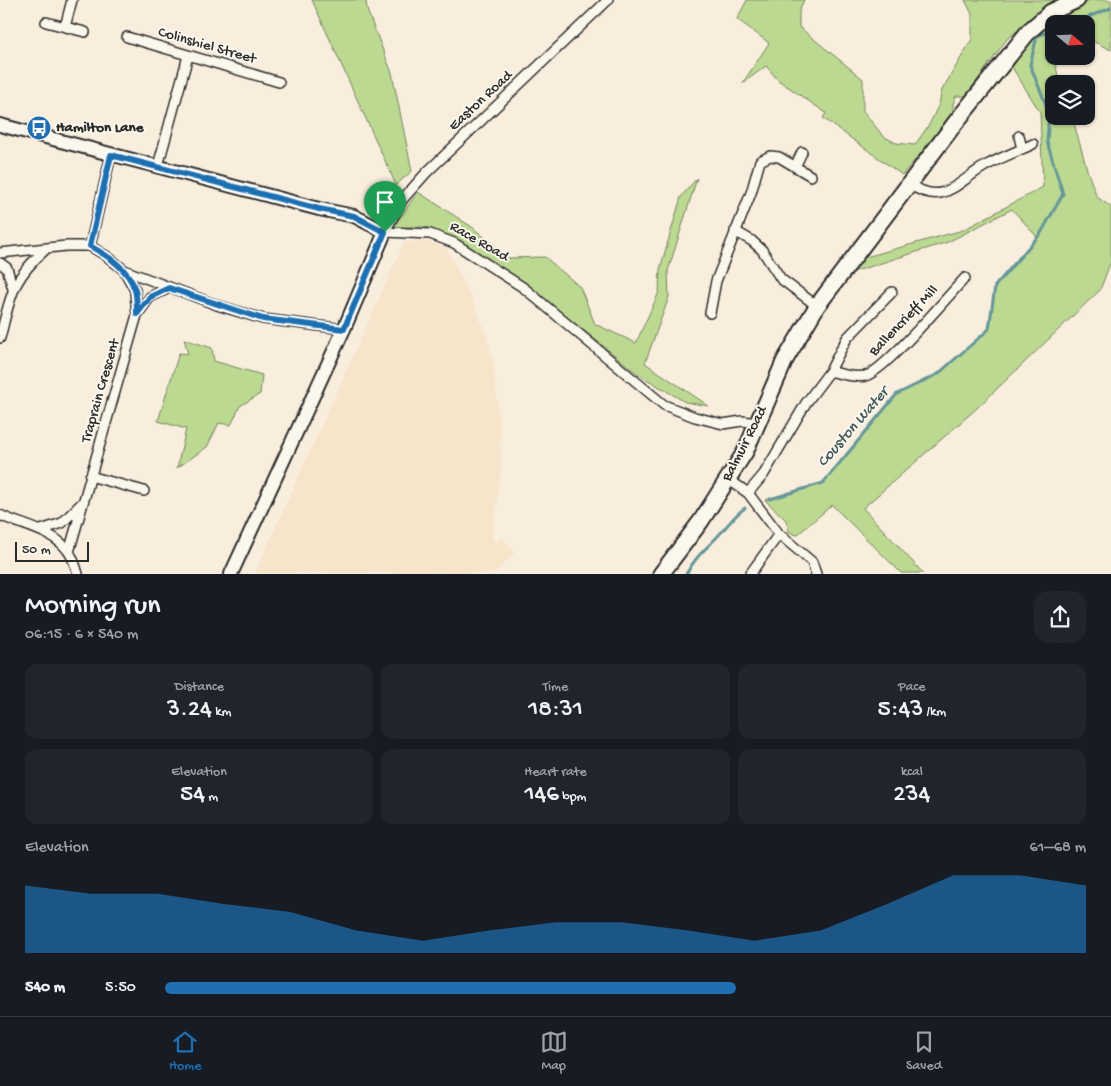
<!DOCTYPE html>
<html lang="en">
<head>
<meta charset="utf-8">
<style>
	body { margin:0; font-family:"Gochi Hand",sans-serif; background:#20242c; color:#f1f3f6; height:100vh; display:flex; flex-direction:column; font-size:19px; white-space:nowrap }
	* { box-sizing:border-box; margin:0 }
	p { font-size:16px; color:#9ea1a6 }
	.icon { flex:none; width:28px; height:28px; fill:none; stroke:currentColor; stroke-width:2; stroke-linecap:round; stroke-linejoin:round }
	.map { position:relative; height:574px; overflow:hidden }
	.side { display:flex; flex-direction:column; background:#171b24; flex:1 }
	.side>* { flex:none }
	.needle { width:32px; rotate:109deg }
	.fabs { position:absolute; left:1045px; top:15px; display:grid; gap:10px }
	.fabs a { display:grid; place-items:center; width:50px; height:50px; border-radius:10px; background:#171b24; box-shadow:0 1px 4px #0004; font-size:25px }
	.scale { position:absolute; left:15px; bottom:12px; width:74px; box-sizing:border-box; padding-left:5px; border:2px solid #2b2b2b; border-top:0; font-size:14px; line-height:18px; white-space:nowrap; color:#2b2b2b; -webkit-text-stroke:4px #fbf7ec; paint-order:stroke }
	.pin { position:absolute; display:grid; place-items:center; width:42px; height:42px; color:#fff; margin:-51px -21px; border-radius:50% 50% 50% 0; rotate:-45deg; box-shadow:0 0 5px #0007 }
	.pin .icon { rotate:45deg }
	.round { display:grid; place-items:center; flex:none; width:52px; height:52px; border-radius:15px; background:#20242c }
	.head { display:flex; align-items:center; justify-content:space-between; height:85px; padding:0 25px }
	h1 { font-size:28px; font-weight:600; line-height:38px }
	.metrics { display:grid; grid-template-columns:repeat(3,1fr); gap:8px; height:85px; padding:5px 25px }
	.metrics div { display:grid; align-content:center; border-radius:12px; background:#20242c; text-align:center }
	.metrics b { font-size:25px; font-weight:600 }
	.metrics small { font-size:14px; font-weight:400 }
	.metrics p { font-size:14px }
	.chart { height:140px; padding:10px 25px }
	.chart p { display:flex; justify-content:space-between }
	.chart svg { width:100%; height:90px; margin-top:5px; fill:#1f6fb2; opacity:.7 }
	ul { padding:0 25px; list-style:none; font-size:16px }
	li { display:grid; grid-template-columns:80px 60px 1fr; align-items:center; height:38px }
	li i { height:12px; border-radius:6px; background:#1f6fb2 }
	.menu { display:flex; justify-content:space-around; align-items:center; height:70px; border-top:1px solid #363941; background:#171b24; font-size:14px; color:#9ea1a6 }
	.menu a { display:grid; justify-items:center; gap:2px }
	.menu .active { color:#1f6fb2 }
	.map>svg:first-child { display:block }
</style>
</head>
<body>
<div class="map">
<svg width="1111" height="574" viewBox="0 0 1111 574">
	<rect width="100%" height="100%" fill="#f9eedd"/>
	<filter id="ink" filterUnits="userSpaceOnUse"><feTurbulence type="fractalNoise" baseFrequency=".02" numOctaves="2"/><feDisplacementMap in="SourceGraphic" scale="10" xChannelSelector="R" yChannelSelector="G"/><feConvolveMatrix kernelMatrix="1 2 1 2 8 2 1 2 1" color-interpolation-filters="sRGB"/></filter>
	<g filter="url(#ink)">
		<path fill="#f6e4cb" d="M422 240 446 247 475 305 487 338 493 361 500 428 501 469 492 538 495 543 502 537 515 552 495 573H255L404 243Z"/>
		<path fill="#bcd991" stroke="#74825e" d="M312 0H366L367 10 392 73 412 171 396 185Z
			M747 0H804L799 11V27L863 79V111L883 136 896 143 915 145 930 123 939 104 942 90 972 39V14L965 0H1056L1007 39 966 96H956L953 104V116L902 175 823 118 826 113 778 80 766 66 742 84 769 43 737 19Z
			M1090 0H1111V50L1086 38V24H1054L1053 54 1060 84H1054V116H1072L1088 173 1097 197 1111 207V261L1100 290 976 409 863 508 923 573H901L832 505 797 535 789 532 786 520 765 500 823 483 897 394 938 374 989 329 995 286 1037 237 1012 209 948 242 853 272 855 260 963 230 1043 187 1040 112 1010 64C1030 35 1056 10 1090 0Z
			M697 178 668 271 669 297 645 363 709 406 685 402 638 374 547 301 459 240 425 227H393L418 192 472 227 509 258 545 257 580 287 595 324 636 343 659 292 660 269 681 197Z
			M184 339 212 348 214 361 262 375 260 394 240 406 231 425 219 423 207 447 177 468 186 429 158 421 179 353 188 354Z"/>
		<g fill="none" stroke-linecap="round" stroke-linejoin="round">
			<path stroke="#659699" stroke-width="3" d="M1070 24 1111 8
				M770 499 823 483 897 394 938 374 989 329 995 286 1041 233 1063 194 1047 142 1049 112 1030 65 1037 36 1054 30
				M686 574C697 555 703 552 717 537 727 527 733 516 745 508"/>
			<defs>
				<path id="street" d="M608 0 427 172 402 200 385 232 430 234 454 243 524 288 664 405 695 417 723 424 742 421 758 423
					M46 22 85 32
					M65 27 72 0
					M127 37 279 82
					M1019 136 1022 149
					M158 166 188 56
					M795 167 802 152
					M909 184C945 208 957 181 987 165 1002 157 1018 151 1033 144
					M735 231 752 241 762 250 781 279 817 306
					M90 246 111 155
					M0 253 66 246H90L108 257 124 270 217 305 263 319 344 329
					M0 263 7 268 13 289
					M124 270 135 290 137 315
					M710 313 716 281 751 193 760 161 770 156 779 157 811 176
					M0 338C11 295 11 280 46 249
					M830 371C840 374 854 378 865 376 884 372 948 296 965 278
					M90 476 144 491
					M728 479 748 493 779 534 812 562 816 574
					M748 493 764 474 806 403 830 371 847 338 892 292
					M0 515C22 526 54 530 69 552 73 558 76 567 78 574
					M41 530 62 523 81 504
					M69 552 137 315 150 297 169 288
					M750 574 779 534"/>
				<path id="secondary" d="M0 125 319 209 354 216 385 232 344 329 231 574"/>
				<path id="primary" d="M661 574 701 521 745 452 785 360 817 306 956 122 1029 31 1051 12 1077 0"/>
			</defs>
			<use href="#street" stroke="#2b2b2b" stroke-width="12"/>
			<use href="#secondary" stroke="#2b2b2b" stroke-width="16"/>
			<use href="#primary" stroke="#2b2b2b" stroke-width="19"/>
			<use href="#street" stroke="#fbf7ec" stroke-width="9"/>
			<use href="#secondary" stroke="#fbf7ec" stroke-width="12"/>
			<use href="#primary" stroke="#fbf7ec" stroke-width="15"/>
		</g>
	</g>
	<g fill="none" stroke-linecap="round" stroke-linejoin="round" filter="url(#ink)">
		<defs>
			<path id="route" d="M111 155 319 209 354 216 385 232 344 329 263 319 169 288 150 297 137 314C137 307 137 297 135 290 129 269 108 256 90 246Z"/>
		</defs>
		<use href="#route" stroke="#fff" stroke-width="10"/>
		<use href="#route" stroke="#1f6fb2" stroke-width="6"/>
	</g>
	<defs>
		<symbol id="bus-disc" viewBox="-11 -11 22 22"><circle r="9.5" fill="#1f6fb2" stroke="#fbf7ec"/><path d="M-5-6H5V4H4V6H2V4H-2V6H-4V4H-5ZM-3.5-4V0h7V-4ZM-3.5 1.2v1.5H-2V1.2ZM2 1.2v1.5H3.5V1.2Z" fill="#fff"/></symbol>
	</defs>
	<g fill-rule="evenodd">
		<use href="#bus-disc" x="25" y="114" width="28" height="28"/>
	</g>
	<g text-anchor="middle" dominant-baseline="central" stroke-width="4" stroke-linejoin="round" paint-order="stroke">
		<g font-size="15" fill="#2b2b2b" stroke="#fbf7ec">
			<text transform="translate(207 46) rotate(16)">Colinshiel Street</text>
			<text transform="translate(481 101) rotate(-43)">Easton Road</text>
			<text transform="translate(479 242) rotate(30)">Race Road</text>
			<text transform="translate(904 321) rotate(-46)">Ballencrieff Mill</text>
			<text transform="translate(101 391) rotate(-74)">Traprain Crescent</text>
			<text transform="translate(745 444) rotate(-63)">Balmuir Road</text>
		</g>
		<g font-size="15" font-weight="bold" fill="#2b2b2b" stroke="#fbf7ec" text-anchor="start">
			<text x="56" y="128">Hamilton Lane</text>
		</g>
		<g font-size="16" font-style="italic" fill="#435859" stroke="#fbf7ec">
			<text transform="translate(854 428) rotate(-49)">Couston Water</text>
		</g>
	</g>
</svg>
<div class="fabs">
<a><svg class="needle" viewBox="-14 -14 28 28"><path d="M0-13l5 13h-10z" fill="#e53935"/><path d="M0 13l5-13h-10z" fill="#9ea1a6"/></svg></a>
<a><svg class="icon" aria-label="layers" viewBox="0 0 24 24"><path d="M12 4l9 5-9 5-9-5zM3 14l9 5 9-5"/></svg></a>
</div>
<div class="scale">50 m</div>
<div class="pin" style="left:385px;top:232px;background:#1e9e55"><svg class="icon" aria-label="arrive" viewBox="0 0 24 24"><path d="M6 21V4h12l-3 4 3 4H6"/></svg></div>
</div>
<section class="side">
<div class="head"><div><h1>Morning run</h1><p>06:15 · 6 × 540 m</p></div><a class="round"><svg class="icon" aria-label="share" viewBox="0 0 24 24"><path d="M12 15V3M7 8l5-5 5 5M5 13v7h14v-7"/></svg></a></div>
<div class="metrics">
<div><p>Distance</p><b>3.24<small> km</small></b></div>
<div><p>Time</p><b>18:31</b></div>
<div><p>Pace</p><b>5:43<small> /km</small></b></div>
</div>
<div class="metrics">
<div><p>Elevation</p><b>54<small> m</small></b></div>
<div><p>Heart rate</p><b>146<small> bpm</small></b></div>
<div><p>kcal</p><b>234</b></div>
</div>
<div class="chart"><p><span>Elevation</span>61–68 m</p>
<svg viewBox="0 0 160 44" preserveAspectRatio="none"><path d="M0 44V11L10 15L20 15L30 20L40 24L50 33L60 38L70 33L80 29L90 29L100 33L110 38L120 33L130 20L140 6L150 6L160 11V44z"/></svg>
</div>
<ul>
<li><b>540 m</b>5:50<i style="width:62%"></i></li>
</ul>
</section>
<nav class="menu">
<a class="active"><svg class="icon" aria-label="home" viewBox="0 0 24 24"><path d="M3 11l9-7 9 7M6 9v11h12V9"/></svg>Home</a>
<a><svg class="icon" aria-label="map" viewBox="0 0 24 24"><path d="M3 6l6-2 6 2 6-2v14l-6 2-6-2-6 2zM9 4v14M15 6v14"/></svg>Map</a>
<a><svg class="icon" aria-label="saved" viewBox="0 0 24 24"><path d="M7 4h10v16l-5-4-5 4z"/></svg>Saved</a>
</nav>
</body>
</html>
